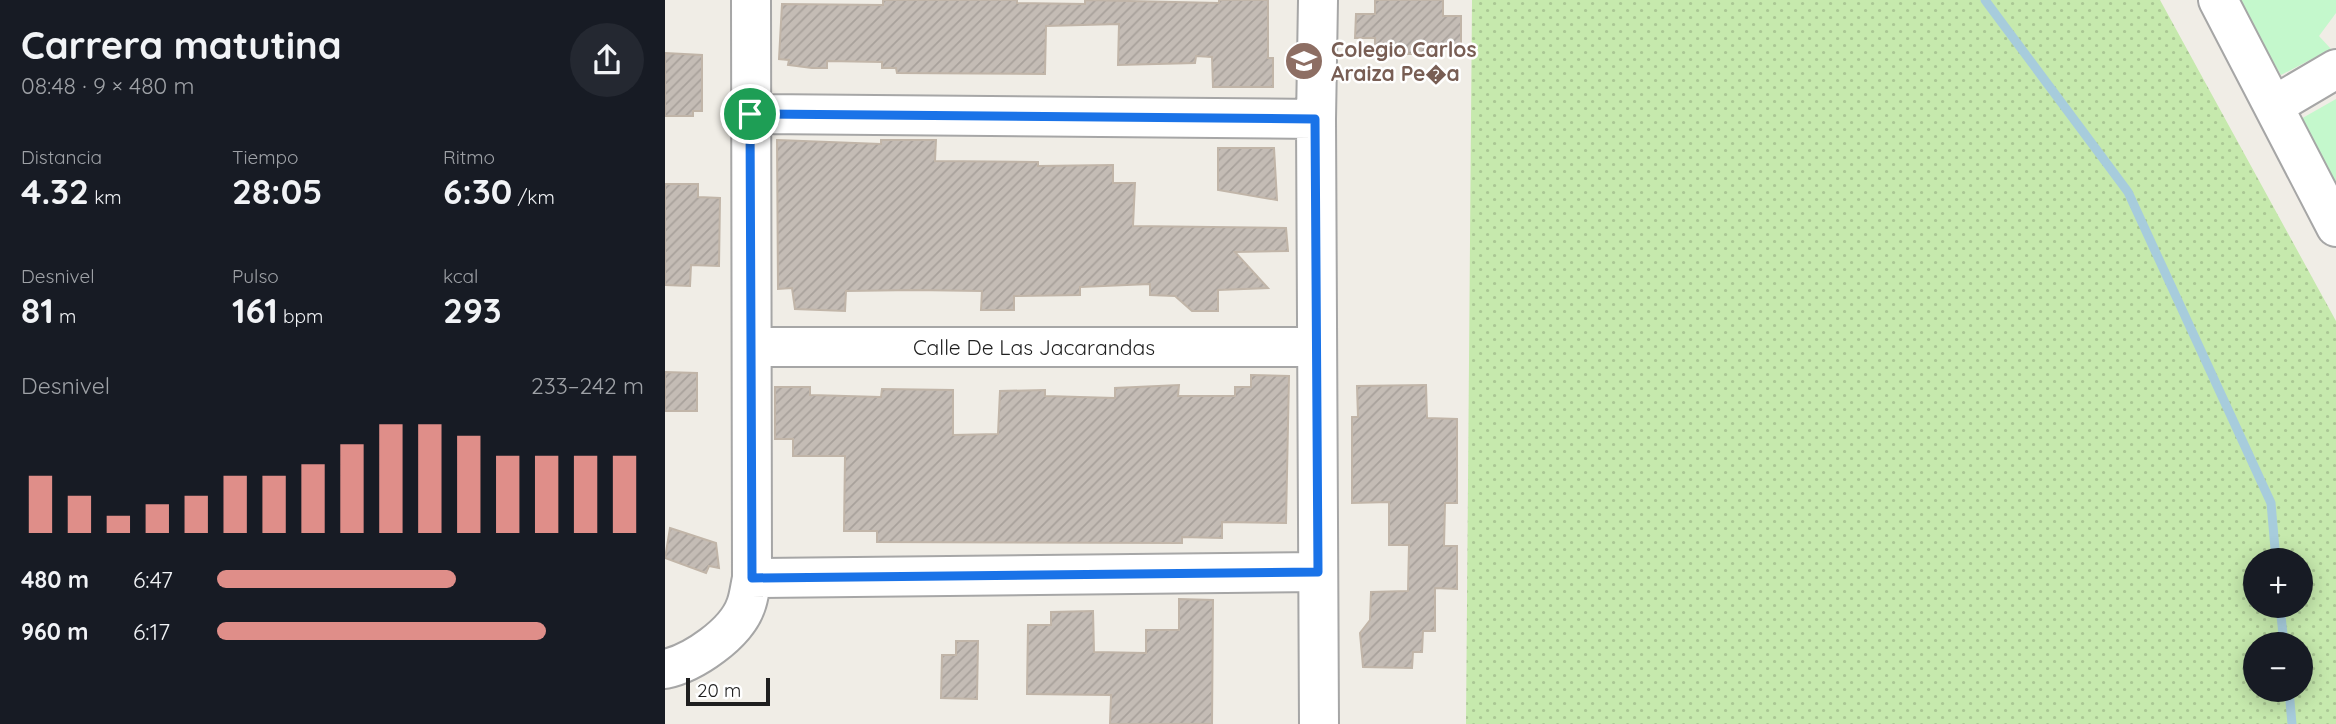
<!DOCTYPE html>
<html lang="es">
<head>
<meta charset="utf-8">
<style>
	body { margin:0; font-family:Quicksand,sans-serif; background:#242831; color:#f1f3f6; height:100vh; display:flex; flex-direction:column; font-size:26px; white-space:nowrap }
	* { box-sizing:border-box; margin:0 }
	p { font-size:23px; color:#9ea1a6 }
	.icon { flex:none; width:38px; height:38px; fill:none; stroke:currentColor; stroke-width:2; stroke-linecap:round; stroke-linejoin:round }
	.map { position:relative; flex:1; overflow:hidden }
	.details { display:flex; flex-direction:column; background:#171b24; width:665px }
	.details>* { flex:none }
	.buttons { position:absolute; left:1578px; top:548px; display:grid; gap:14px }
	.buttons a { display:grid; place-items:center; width:70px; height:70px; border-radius:50%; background:#171b24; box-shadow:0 4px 18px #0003; font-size:35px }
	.scale { position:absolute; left:21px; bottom:18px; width:84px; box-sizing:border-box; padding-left:7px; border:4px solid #1f1f1f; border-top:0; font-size:19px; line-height:24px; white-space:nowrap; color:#1f1f1f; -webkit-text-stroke:5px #fff; paint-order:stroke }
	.pin { position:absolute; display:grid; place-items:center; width:60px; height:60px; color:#fff; margin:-30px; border:4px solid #fff; border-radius:50%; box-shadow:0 2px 7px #0007 }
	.round { display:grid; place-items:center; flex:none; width:74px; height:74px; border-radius:37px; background:#242831 }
	.summary { display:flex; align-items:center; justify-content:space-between; height:119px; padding:0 21px }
	h1 { font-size:38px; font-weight:700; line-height:52px }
	.stats { display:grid; grid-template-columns:repeat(3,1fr); gap:10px; height:119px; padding:7px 21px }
	.stats div { display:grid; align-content:center }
	.stats b { font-size:35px; font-weight:700 }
	.stats small { font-size:19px; font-weight:400 }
	.stats p { font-size:19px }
	.chart { height:196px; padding:14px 21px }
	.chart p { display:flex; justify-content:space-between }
	.chart svg { width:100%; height:126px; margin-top:7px; stroke:#df8e89; stroke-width:6 }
	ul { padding:0 21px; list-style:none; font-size:23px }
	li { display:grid; grid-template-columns:112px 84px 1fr; align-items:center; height:52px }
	li i { height:18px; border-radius:9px; background:#df8e89 }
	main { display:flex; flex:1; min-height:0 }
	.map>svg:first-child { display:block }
</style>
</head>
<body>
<main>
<section class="details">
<div class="summary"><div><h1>Carrera matutina</h1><p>08:48 · 9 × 480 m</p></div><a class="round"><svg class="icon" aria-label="share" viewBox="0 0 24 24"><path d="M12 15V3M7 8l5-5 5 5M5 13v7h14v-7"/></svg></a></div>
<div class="stats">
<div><p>Distancia</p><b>4.32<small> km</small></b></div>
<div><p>Tiempo</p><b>28:05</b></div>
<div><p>Ritmo</p><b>6:30<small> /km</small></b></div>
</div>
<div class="stats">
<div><p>Desnivel</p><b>81<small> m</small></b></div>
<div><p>Pulso</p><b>161<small> bpm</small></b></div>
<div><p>kcal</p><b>293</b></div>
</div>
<div class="chart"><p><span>Desnivel</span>233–242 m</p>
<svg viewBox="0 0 160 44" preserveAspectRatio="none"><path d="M5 44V24M15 44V31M25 44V38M35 44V34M45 44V31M55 44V24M65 44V24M75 44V20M85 44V13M95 44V6M105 44V6M115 44V10M125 44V17M135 44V17M145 44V17M155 44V17"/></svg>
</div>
<ul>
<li><b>480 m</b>6:47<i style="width:56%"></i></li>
<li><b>960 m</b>6:17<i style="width:77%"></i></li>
</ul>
</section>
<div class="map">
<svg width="1671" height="724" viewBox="0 0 1671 724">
	<defs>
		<pattern id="grass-dots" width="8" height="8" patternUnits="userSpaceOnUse" patternTransform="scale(1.75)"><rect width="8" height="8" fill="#c6e9ad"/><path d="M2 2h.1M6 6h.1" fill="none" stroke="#aac794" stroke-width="1.8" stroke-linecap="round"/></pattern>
		<pattern id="building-hatch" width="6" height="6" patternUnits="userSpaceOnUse" patternTransform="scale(1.75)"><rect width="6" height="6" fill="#c4bcb5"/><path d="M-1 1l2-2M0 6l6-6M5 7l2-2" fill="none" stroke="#a8a19b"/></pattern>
	</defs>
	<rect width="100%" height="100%" fill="#f0ede6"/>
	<path fill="url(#grass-dots)" fill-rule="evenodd" d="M807 0H1495L1671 321V724H801ZM1591 560H1636V606H1591ZM1591 644H1636V690H1591Z"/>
	<path fill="#c4f8cc" d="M1571 0H1671V13L1654 36 1666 49 1616 75Z
		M1671 99V188L1634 120Z"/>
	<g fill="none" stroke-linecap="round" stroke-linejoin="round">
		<path stroke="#a7ccdc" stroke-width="9" d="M1320 0 1463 192 1606 503 1611 560
			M1615 606 1619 644
			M1624 690 1627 724"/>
	</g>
	<path fill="url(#building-hatch)" stroke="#c1b5a8" stroke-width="2" d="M218 0H352V3L420 4V0L554 3V0H603V58H608V87H548L547 57 531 56 530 63 453 65 454 24 381 26 380 74 232 73 231 68H217V62L162 61V68H147L123 65 124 60 114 59 117 4 218 5Z
		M710 0H778V16H796V44L773 45V53L762 54H716V46H710V38H690L691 14H710Z
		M0 53 37 55V111H28V116H0Z
		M112 140 216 144V140H271L270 161 373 162V166L448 165V183H470L468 226 621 228 623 251 570 252 603 288 553 290V311H527L510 296 485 295V284L415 287V295L349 296V310H316L317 291 249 290 181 291 180 311 130 309 127 288 113 289Z
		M553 148H609L612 200 553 190Z
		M0 184H33V197L55 198 54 266 26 265 25 286 0 285Z
		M0 372 32 373V411H0Z
		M586 375 624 376 621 523 557 522V538L517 537V543L212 542V531H179L180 456H128V439H110V387H145V395L216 397 217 389 288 390V435L333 434 335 391 380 390V396L450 398V388L514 385 513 396H570V387H586Z
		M761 385 762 418 792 419V503H780L779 546H792V589L770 588V631H758L757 652H748L747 668 698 667 695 633 705 620 706 592 743 591 744 545H724V502L687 503V417H693L692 386Z
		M5 528 51 543 54 568 44 566 41 573 0 558Z
		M514 599 548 600 547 724H445L446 695 362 694 363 625H386V612L428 611 429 652 481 653V630H514Z
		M291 641H313L312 699 276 698 277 655H291Z"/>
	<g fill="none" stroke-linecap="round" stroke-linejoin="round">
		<defs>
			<path id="minor" d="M653 0 651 119 654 724
				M1553 0 1671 227
				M1610 105 1671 69
				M85 114 651 119
				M87 347H652
				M87 578 653 572
				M0 669C28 663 71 634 81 605 84 597 85 587 87 578L86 0"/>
		</defs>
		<use href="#minor" stroke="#a6a6a6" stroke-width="42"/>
		<use href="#minor" stroke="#fff" stroke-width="38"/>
	</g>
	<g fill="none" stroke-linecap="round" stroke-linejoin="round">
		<defs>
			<path id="route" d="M85 114 650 119 653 572 87 578Z"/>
		</defs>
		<use href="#route" stroke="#fff" stroke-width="14"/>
		<use href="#route" stroke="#1a73e8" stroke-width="9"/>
	</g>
	<defs>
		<symbol id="school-disc" viewBox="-11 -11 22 22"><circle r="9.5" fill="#8d6e63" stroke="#fff"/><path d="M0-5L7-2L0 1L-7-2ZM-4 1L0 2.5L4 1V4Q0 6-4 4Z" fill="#fff"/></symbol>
	</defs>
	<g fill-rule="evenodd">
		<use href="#school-disc" x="617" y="39" width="44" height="44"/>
	</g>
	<g text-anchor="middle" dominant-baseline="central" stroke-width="5" stroke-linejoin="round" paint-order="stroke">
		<g font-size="21" font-weight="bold" fill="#785e54" stroke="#fff" text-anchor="start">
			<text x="666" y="49">Colegio Carlos<tspan x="666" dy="24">Araiza Pe�a</tspan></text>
		</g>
		<g font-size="21" fill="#1f1f1f" stroke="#fff">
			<text x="369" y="347">Calle De Las Jacarandas</text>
		</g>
	</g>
</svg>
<div class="buttons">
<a>+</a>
<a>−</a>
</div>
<div class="scale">20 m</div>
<div class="pin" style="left:85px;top:114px;background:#1e9e55"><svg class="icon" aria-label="arrive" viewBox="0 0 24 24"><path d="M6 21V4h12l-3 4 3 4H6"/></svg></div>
</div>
</main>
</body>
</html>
